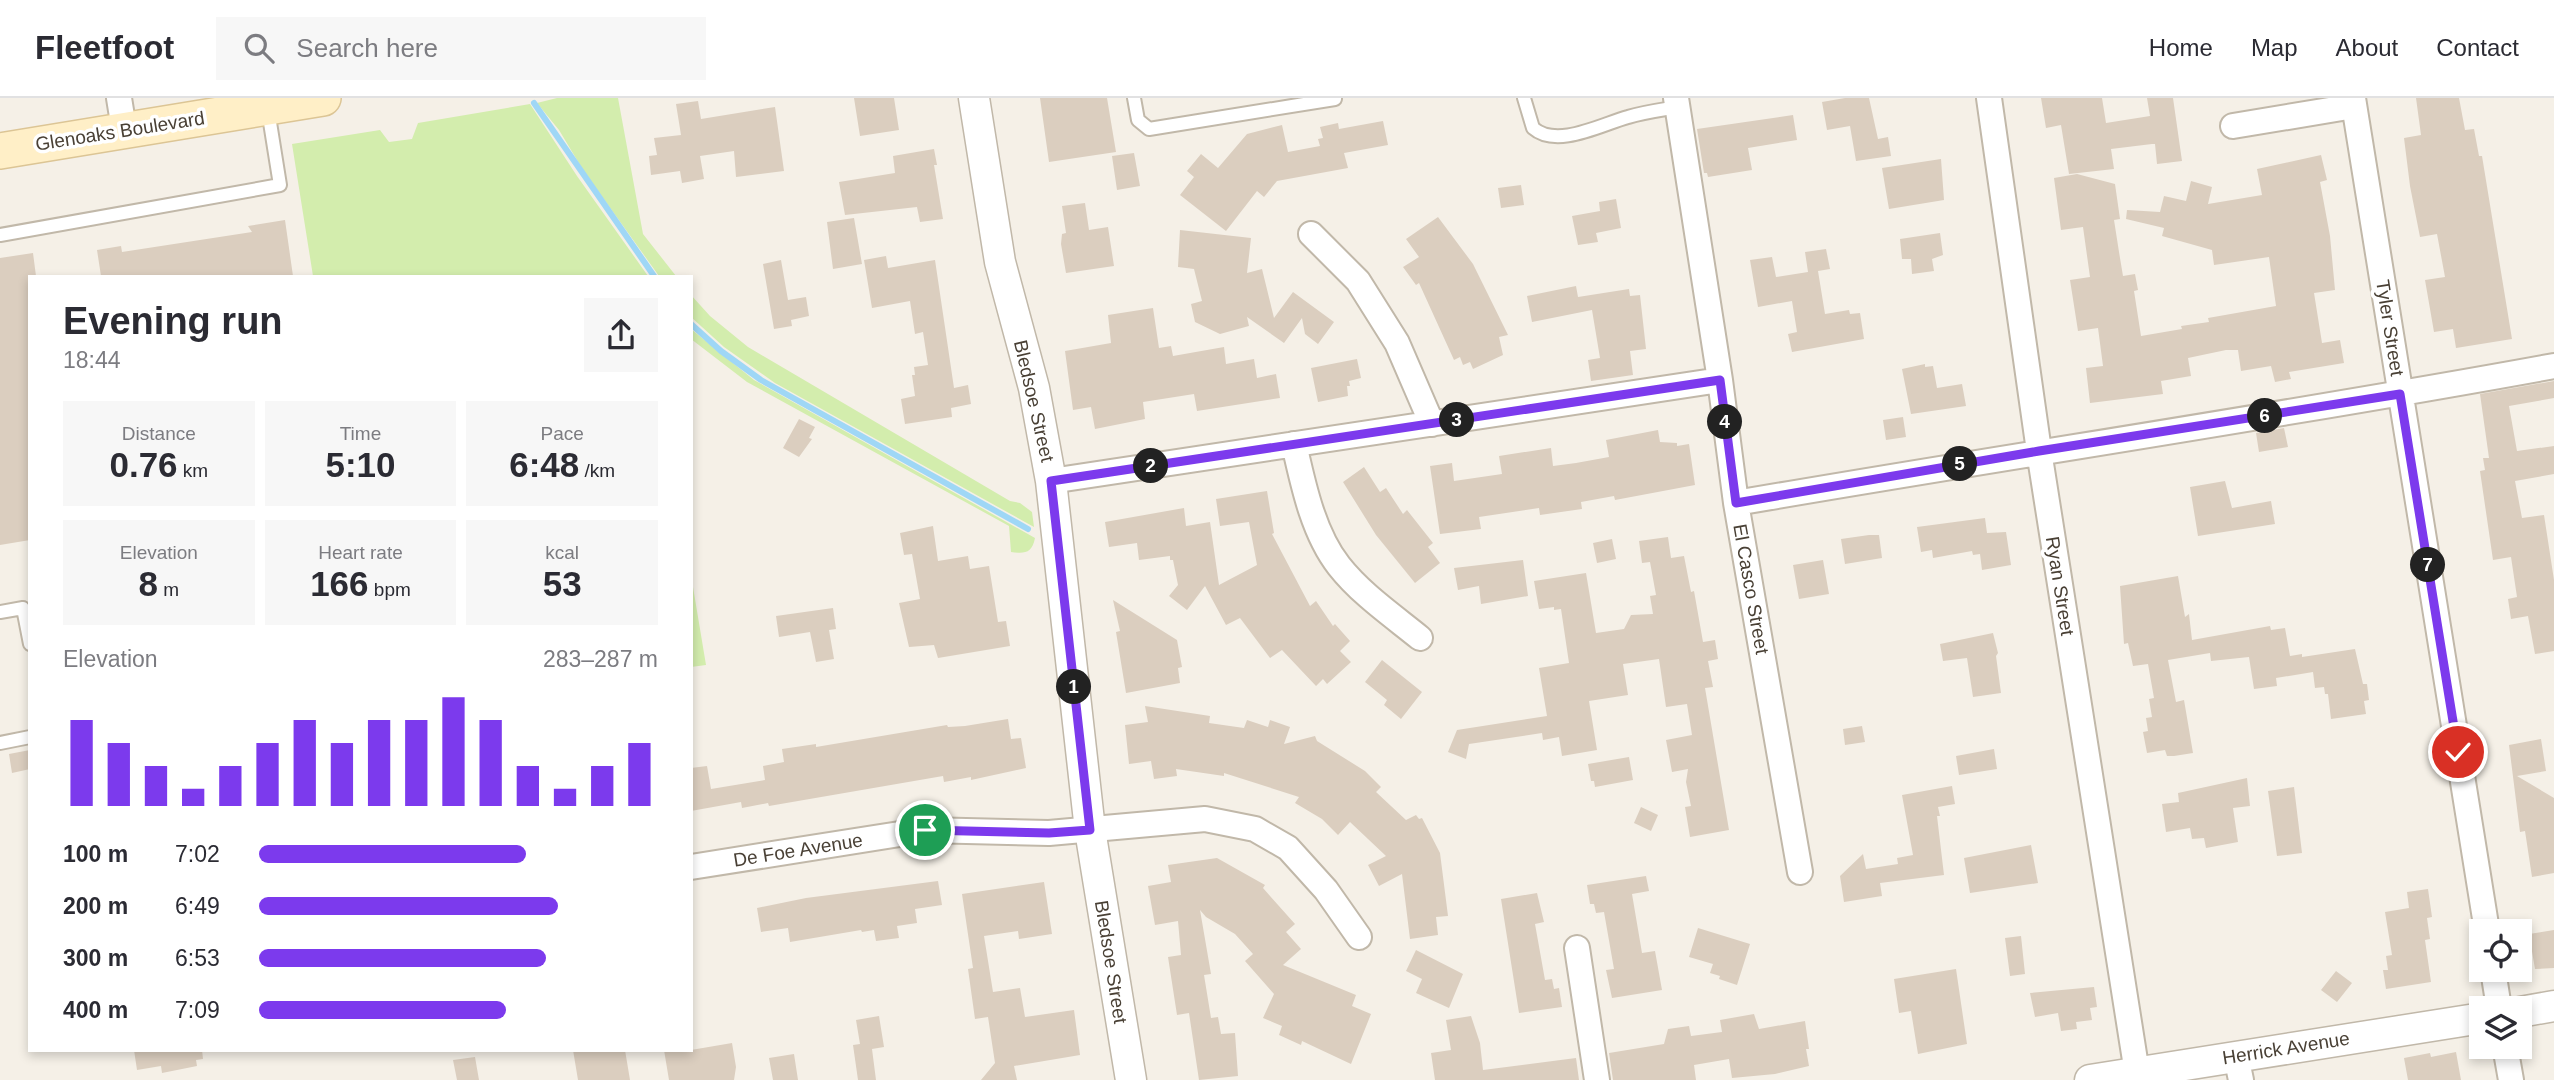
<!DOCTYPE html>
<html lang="en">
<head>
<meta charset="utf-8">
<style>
	body { margin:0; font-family:Arial,sans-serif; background:#f7f7f7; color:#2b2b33; height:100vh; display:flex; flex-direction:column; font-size:26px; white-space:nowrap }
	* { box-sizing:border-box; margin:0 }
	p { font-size:23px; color:#7c7c81 }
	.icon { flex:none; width:38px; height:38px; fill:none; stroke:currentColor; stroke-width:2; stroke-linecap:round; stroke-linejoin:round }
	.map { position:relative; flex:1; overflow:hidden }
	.panel { position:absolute; left:28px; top:177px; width:665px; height:777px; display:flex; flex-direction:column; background:#fff; border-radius:0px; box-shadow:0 4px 10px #0003 }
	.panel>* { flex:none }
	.buttons { position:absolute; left:2469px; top:821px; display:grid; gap:14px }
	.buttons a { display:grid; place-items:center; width:63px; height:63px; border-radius:0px; background:#fff; box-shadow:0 4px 10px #0003; font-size:35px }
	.pin { position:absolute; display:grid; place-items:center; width:60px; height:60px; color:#fff; margin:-30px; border:4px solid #fff; border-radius:50%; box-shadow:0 2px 7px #0007 }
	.km { position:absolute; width:35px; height:35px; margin:-18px; border-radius:50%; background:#222; color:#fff; font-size:19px; line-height:35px; text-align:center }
	.round { display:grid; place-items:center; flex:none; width:74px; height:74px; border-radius:0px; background:#f7f7f7 }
	.overview { display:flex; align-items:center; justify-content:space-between; height:119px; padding:0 35px }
	h1 { font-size:38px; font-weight:700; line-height:52px }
	.metrics { display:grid; grid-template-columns:repeat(3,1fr); gap:10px; height:119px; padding:7px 35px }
	.metrics div { display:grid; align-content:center; border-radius:0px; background:#f7f7f7; text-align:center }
	.metrics b { font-size:35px; font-weight:700 }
	.metrics small { font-size:19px; font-weight:400 }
	.metrics p { font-size:19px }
	.chart { height:196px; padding:14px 35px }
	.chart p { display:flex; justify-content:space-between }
	.chart svg { width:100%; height:126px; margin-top:7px; stroke:#7c3aed; stroke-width:6 }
	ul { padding:0 35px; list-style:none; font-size:23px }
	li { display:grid; grid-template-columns:112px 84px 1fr; align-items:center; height:52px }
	li i { height:18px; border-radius:9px; background:#7c3aed }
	header { display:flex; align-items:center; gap:42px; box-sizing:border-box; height:98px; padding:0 35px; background:#fff; border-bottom:2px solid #e1e1e2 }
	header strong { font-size:33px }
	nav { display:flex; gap:38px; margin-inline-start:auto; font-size:24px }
	.search { width:490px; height:63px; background:#f7f7f7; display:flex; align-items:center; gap:18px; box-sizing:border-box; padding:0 24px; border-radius:0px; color:#7c7c81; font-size:26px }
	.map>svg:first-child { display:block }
</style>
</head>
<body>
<header>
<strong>Fleetfoot</strong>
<div class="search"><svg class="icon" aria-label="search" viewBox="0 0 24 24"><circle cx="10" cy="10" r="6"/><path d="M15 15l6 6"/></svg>Search here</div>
<nav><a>Home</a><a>Map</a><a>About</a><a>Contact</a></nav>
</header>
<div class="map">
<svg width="2554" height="982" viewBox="0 0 2554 982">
	<rect width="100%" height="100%" fill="#f5f0e7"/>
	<path fill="#d3edad" d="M557 0H618L643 136 676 178H659L583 72 559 32 537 5Z
		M530 6 577 78 648 178H313L292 46 380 32 389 44 412 41 418 25Z
		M691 197 710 218 748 249 1010 403 1020 405 1032 414 1034 429 775 285 724 249 691 219Z
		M691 231 754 282 1035 440C1032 455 1025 456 1011 454L1009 428 747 284 691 241Z
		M691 477 706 567 691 569Z"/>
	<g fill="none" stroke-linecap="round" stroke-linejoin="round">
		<path stroke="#9fd7f6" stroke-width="6" d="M534 5 654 178
			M691 226 721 253 761 282 1028 431"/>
	</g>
	<path fill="#dbcebf" d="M854 0H894L899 32 860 38Z
		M1040 0H1107L1116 54 1049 64Z
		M1845 0H1869L1878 41 1888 39 1891 58 1856 63 1850 28 1827 32 1822 4Z
		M2041 0H2102L2106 25 2150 18 2147 0H2173L2182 63 2157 66 2155 46H2152L2111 51 2114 71 2069 76 2061 27 2046 30Z
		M2416 0H2459L2465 32 2474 31 2479 58H2482L2512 241 2456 250 2453 231 2434 234 2425 182 2445 179 2437 136 2420 139 2410 88 2404 40 2421 37Z
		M698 3 701 21 775 9 784 73 736 79 734 53 700 58 704 81 682 85 680 73 651 77 649 58 657 57 654 40 681 37 676 6Z
		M1793 17 1797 42 1748 50 1752 72 1708 79 1707 75H1704L1697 31Z
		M1383 23 1388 47 1344 55 1348 70 1277 83 1264 99 1257 93 1226 133 1180 97 1194 79 1187 73 1201 56 1218 70 1247 36 1282 27 1288 54 1320 48 1318 41 1323 40 1320 29 1338 25 1339 31Z
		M934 51 937 67H934L943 121 920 124 917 109 845 117 839 84 895 75 893 58Z
		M1134 55 1140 88 1117 92 1112 58Z
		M2321 57 2327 82 2320 84 2330 138 2335 192 2314 195 2322 245 2340 242 2344 265 2289 274 2291 281 2275 284 2271 268 2241 273 2238 252H2226L2188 260 2191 278 2161 283 2163 296 2090 305 2086 270 2103 268 2098 230 2078 233 2070 182 2090 179 2083 129 2061 132 2054 80 2077 76 2115 86 2120 121 2114 122 2119 154 2123 178 2135 176 2138 192 2134 193 2141 238 2182 231 2181 228 2209 224 2208 220 2276 208 2269 159 2214 167 2212 152 2162 138 2164 130 2126 121 2127 112 2160 114 2164 98 2186 103 2191 83 2212 89 2208 106 2262 97 2257 71Z
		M1941 61 1944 102 1889 111 1882 70Z
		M1521 87 1524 107 1501 110 1498 90Z
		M1616 101 1621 130 1596 135 1598 144 1578 147 1572 118 1600 113 1599 104Z
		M1085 105 1089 132 1108 129 1114 168 1066 175 1061 146 1062 136 1066 135 1062 108Z
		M1438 119 1473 166 1508 237 1499 239 1503 257 1473 271 1470 264 1463 267 1460 259 1454 262 1419 185 1416 187 1403 169 1419 159 1406 141Z
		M854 120 862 166 833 171 827 124Z
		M285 122 293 178H101L97 152 121 148 122 154 252 134 248 128Z
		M1180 132 1251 140 1247 175 1262 171 1274 220 1293 194 1334 224 1318 246 1305 236 1302 220 1284 245 1247 219 1249 228 1220 236 1195 224 1191 206 1202 203 1194 171 1178 169Z
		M1940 135 1943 157 1932 161 1934 173 1912 176 1911 161H1902L1900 141Z
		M1826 151 1830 171 1818 173 1825 216 1849 212 1850 216 1860 215 1864 241 1792 254 1788 236 1797 234 1792 203 1758 209 1750 162 1772 159 1776 179 1808 174 1805 154Z
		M33 155 36 178H30V442L0 447V160Z
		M886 158 888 170 935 162 954 290 968 287 971 306 951 310 952 319 905 326 901 301 915 298 912 277H915L914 269 928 267 923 234 915 236 910 203 872 210 864 162Z
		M781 162 788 202 806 199 809 218 791 222 792 228 774 231 763 166Z
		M1576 188 1578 199 1629 191 1630 198 1640 197 1646 251 1630 253 1633 277 1591 283 1588 262 1600 260 1592 212 1532 224 1527 198Z
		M1153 210 1159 250 1171 248 1173 258 1224 249 1226 266 1254 261 1257 280 1276 276 1280 300 1197 313 1194 296 1143 304 1145 321 1095 331 1091 309 1073 312 1065 253 1111 245 1108 217Z
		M1357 261 1361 280 1349 283 1350 288H1347L1348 298 1318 304 1311 270Z
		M1925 266V269L1933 268 1937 290 1962 286 1966 308 1911 316 1902 271Z
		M2554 283V300L2509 308 2517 353 2554 348V376L2515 383 2522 420 2544 417 2554 482V553L2535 556 2528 518 2511 521 2508 501 2517 499 2511 459 2493 462 2480 373 2485 372 2483 360H2489L2480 296Z
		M1903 319 1906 339 1886 342 1883 322Z
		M799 321 815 329 809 340 812 341 799 359 783 350Z
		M2284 330 2288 349 2259 354 2256 335Z
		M1658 332 1660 344 1677 345V348L1689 346 1695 387 1615 402 1614 398 1581 404 1582 411 1540 417 1539 410 1479 419 1481 431 1440 436 1430 368 1452 365 1454 383 1502 376 1499 358 1551 350 1553 368 1576 365 1609 359 1606 342Z
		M1364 369 1380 394 1386 390 1403 416 1407 412 1433 445 1428 449 1440 465 1415 485 1376 437 1343 384Z
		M2225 383 2232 410 2271 403 2275 426 2198 438 2190 389Z
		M1267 393 1274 435 1272 436 1310 508 1316 503 1333 528 1335 526 1350 543 1340 553 1351 564 1327 586 1323 581 1316 588 1282 552 1270 560 1240 520 1226 527 1205 488 1187 512 1169 498 1178 487 1173 462H1170V458L1139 462 1137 445 1109 449 1105 424 1184 410 1186 428 1210 424 1219 487 1257 467 1249 424 1220 428 1216 401Z
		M1985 420 1987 435 2006 434 2011 467 1982 472 1980 456 1973 457 1972 453 1933 460 1932 452 1921 454 1917 429Z
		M933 428 938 463 968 458 970 471 989 468 998 524 1006 523 1010 548 938 560 934 547 909 549 899 505 920 501 912 456 904 457 900 435Z
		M1869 437H1879L1882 460 1845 466 1841 441Z
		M1668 439 1671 460 1684 458 1691 494 1694 493 1703 544 1715 542 1718 561 1708 563 1713 589 1705 590 1729 732 1690 739 1685 709 1691 708 1686 684 1688 671 1672 674 1666 642 1692 637 1687 606 1666 609 1659 561 1623 566 1628 597 1589 603 1597 652 1562 658 1559 639 1543 642 1542 635 1469 646 1466 661 1448 654 1457 632 1547 618 1539 570 1569 565 1561 511 1554 512V509L1539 511 1534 483 1586 475 1596 535 1624 531 1631 517 1653 516 1650 498 1656 497 1650 464 1642 465 1639 443Z
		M1612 441 1616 461 1597 465 1593 445Z
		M1523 462 1528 498 1481 506 1479 488 1458 492 1454 470Z
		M1823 462 1829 496 1799 501 1793 467Z
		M2178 478 2185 519 2189 516 2192 542 2270 528 2271 532 2285 530 2290 558 2302 556V559L2355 551 2363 586H2367L2369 602 2364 603 2366 616 2331 621 2328 596H2325L2324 589 2315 590 2313 574 2276 580 2277 588 2254 591 2249 559 2211 563 2210 555 2168 562 2176 604 2184 602 2193 655 2174 658H2167L2165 652 2147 655 2143 634 2148 633 2146 620 2152 619 2149 601 2154 600 2148 566 2133 568 2128 545 2124 546 2120 488Z
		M1113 502 1177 542 1182 569 1178 570 1180 585 1126 595 1116 534 1120 533Z
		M833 510 836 531 829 532 834 561 816 564 810 534 779 539 776 518Z
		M1993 535 1998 555 1996 558 2001 595 1973 599 1967 560 1943 563 1940 546Z
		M1382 562 1422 594 1401 621 1384 607 1387 602 1365 584Z
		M1145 608 1210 618 1209 625 1244 630 1247 622 1268 629 1270 622 1290 629 1284 646 1315 638 1317 643 1365 673 1381 689 1376 694 1406 722 1416 717 1419 721 1422 720 1440 755 1448 818 1436 819 1438 837 1410 841 1402 776 1379 788 1368 767 1386 758 1350 724 1338 737 1322 721 1295 705 1299 699 1224 675V678L1176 671 1177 678 1154 681 1151 663 1129 666 1125 627 1148 624Z
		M1008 621 1011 641 1021 640 1026 670 971 682V679L944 684 943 678 769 708 768 705 742 710 741 704 691 713V670L707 668 711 691 765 682 763 668 784 664 782 651 816 646V649L947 627 948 629 965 628Z
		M1862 628 1865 644 1845 647 1843 631Z
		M2541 641 2546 673 2517 678 2554 700V775L2532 779 2525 733 2520 734 2509 647Z
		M1994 651 1997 671 1959 677 1956 658Z
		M30 652V671L12 675 9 656Z
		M1629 659 1633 682 1595 689 1594 683H1591L1588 666Z
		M2247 680 2250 708 2233 710 2238 744 2206 750 2204 740 2192 741 2190 730 2166 734 2162 706 2179 704 2178 695Z
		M1952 688 1955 706 1938 709 1940 718H1937L1944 777 1880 785 1882 798 1844 804 1840 778 1863 756 1866 771 1898 766 1897 760 1913 757 1902 697Z
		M2294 689 2302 755 2277 758 2268 693Z
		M1641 709 1658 717 1651 733 1634 725Z
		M2031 747 2038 785 1970 795 1964 760Z
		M1217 760 1265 787 1263 790 1295 826 1286 834 1301 851 1283 867 1356 897 1352 908 1371 916 1351 966 1302 943 1301 947 1279 937 1282 928 1263 920 1274 896 1245 863 1253 856 1235 836 1206 819 1200 812 1211 876 1204 877 1211 920 1218 919 1221 936 1235 935 1238 978 1199 982 1189 915 1177 917 1168 859 1181 857 1178 823 1155 827 1148 788 1171 784 1168 767Z
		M1646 778 1649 793 1632 796 1642 855 1655 853 1662 892 1612 900 1606 872 1614 871 1604 814 1596 815 1594 806H1590L1587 787Z
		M938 783 942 807 915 811 917 825 897 828 899 840 876 843 874 832 862 834 861 832 790 844 788 830 761 834 757 810 806 800Z
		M1044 784 1052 836 1019 841 1018 833 984 838 993 894 1020 890 1025 919 1074 912 1080 957 1014 968 1017 982H981L995 965 988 919 975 921 968 871 973 870 962 796Z
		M2428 791 2432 819 2427 820 2430 841 2425 842 2431 884 2386 891 2383 872H2388L2386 858 2392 857 2385 814 2409 810 2407 794Z
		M1537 795 1544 824 1535 826 1545 882 1552 881 1554 891 1559 890 1562 909 1519 915 1501 801Z
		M1698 830 1750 846 1737 887 1719 881 1720 878 1710 875 1713 866 1689 859Z
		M2554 832V870L2535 871 2529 836Z
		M2021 838 2025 876 2010 878 2005 840Z
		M1416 852 1463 876 1449 910 1416 895 1422 881 1406 873Z
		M1956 871 1967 946 1918 956 1911 913 1899 915 1894 881Z
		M2336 873 2352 885 2337 904 2321 892Z
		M2094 889 2097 909 2090 910 2092 922 2076 924 2077 931 2061 933 2058 915 2035 919 2030 895Z
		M1754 916 1759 931 1805 923 1809 951H1806L1809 968 1775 976 1732 980 1729 961 1694 967 1696 982H1613L1609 955 1664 946 1668 931 1689 928 1691 938 1722 934 1720 922Z
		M879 918 884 949 872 951 876 982H858L853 947 860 946 856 922Z
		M1471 918 1480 945 1483 972 1576 960 1579 982H1435L1431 955 1451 952 1446 922Z
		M732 945 736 969 734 982H669L664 952H691Z
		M134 952H202L203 961 196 962 197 968 162 975 161 968 137 972Z
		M573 952H625L630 982H578Z
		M2456 954 2461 982H2408L2404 960 2430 955 2431 959Z
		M794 956 798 982H773L769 960Z
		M475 959 479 982H457L453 962Z"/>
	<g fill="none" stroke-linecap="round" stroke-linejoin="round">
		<defs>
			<path id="service" d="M1134 0 1138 22 1149 31 1335 1
				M1524 0 1533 30C1557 51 1602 26 1628 19 1644 14 1661 12 1678 9
				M0 137 280 87 268 12
				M0 514 23 510 30 546
				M0 645 30 639"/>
			<path id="minor" d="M119 0 124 31
				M1676 0 1720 282 1736 405 1800 774
				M1989 0 2039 353 2137 975
				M2353 0 2487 833
				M2233 28 2354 8
				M1311 136 1358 183 1397 245 1432 326
				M1294 346C1303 386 1313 435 1339 468 1361 496 1393 518 1420 540
				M1051 383 1720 282
				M1736 405C2008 358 2282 318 2554 268
				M691 769 925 732 1049 735 1205 721 1255 731 1288 750 1326 792 1359 839
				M1577 850 1597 982
				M2493 872 2499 910
				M2505 948 2511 982
				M2236 958 2241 982"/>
			<path id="tertiary" d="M974 0 1000 164 1034 290 1051 383 1090 732 1131 982
				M2520 914 2554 908
				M2090 982 2482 920"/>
			<path id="secondary" d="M0 53 323 0"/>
		</defs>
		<use href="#service" stroke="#c1b8a9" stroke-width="16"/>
		<use href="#minor" stroke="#c1b8a9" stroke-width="28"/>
		<use href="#tertiary" stroke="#c1b8a9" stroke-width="33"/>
		<use href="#secondary" stroke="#dcc595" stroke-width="38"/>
		<use href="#service" stroke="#fff" stroke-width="12"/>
		<use href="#minor" stroke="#fff" stroke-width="24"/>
		<use href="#tertiary" stroke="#fff" stroke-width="30"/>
		<use href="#secondary" stroke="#ffefc7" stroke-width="35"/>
	</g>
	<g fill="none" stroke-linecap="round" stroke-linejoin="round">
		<defs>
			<path id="route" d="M925 732 1049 735 1090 732 1051 383 1720 282 1736 405 2039 353 2400 296 2458 654"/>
		</defs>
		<use href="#route" stroke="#fff" stroke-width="14"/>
		<use href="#route" stroke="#7c3aed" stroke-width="9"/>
	</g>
	<g text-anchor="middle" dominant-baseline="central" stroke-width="7" stroke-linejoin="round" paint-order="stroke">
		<g font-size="19" fill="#494035" stroke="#fff">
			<text transform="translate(120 33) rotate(-9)">Glenoaks Boulevard</text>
			<text transform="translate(2390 230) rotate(81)">Tyler Street</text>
			<text transform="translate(1034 303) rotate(77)">Bledsoe Street</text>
			<text transform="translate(2060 488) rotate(81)">Ryan Street</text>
			<text transform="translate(1751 491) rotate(80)">El Casco Street</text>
			<text transform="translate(798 752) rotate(-9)">De Foe Avenue</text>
			<text transform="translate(1111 864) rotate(81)">Bledsoe Street</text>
			<text transform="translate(2286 950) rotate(-9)">Herrick Avenue</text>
		</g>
	</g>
</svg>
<div class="buttons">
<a><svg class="icon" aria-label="locate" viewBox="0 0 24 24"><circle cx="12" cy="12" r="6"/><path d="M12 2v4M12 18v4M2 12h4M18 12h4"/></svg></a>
<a><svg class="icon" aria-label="layers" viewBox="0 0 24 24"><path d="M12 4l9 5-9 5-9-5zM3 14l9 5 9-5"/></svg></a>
</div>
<div class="pin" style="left:925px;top:732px;background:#1e9e55"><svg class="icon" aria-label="arrive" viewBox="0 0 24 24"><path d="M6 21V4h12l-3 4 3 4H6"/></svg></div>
<div class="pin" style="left:2458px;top:654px;background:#d93025"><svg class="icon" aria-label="check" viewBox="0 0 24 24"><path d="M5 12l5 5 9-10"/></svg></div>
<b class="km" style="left:1074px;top:589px">1</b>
<b class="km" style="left:1151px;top:368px">2</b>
<b class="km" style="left:1457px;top:322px">3</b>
<b class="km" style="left:1725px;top:324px">4</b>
<b class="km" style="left:1960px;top:366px">5</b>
<b class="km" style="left:2265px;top:318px">6</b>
<b class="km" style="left:2428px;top:467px">7</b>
<section class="panel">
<div class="overview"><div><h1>Evening run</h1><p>18:44</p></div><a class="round"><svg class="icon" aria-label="share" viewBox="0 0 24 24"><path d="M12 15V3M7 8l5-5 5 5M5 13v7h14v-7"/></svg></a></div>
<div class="metrics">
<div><p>Distance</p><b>0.76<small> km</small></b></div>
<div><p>Time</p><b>5:10</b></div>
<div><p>Pace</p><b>6:48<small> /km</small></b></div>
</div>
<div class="metrics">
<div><p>Elevation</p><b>8<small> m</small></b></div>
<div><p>Heart rate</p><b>166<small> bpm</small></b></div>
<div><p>kcal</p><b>53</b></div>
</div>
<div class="chart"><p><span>Elevation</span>283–287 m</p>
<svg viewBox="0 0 160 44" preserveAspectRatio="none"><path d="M5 44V14M15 44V22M25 44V30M35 44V38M45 44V30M55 44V22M65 44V14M75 44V22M85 44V14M95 44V14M105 44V6M115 44V14M125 44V30M135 44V38M145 44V30M155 44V22"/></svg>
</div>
<ul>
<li><b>100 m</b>7:02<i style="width:67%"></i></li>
<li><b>200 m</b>6:49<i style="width:75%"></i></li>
<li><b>300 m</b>6:53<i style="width:72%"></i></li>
<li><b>400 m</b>7:09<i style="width:62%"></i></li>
</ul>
</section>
</div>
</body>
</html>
